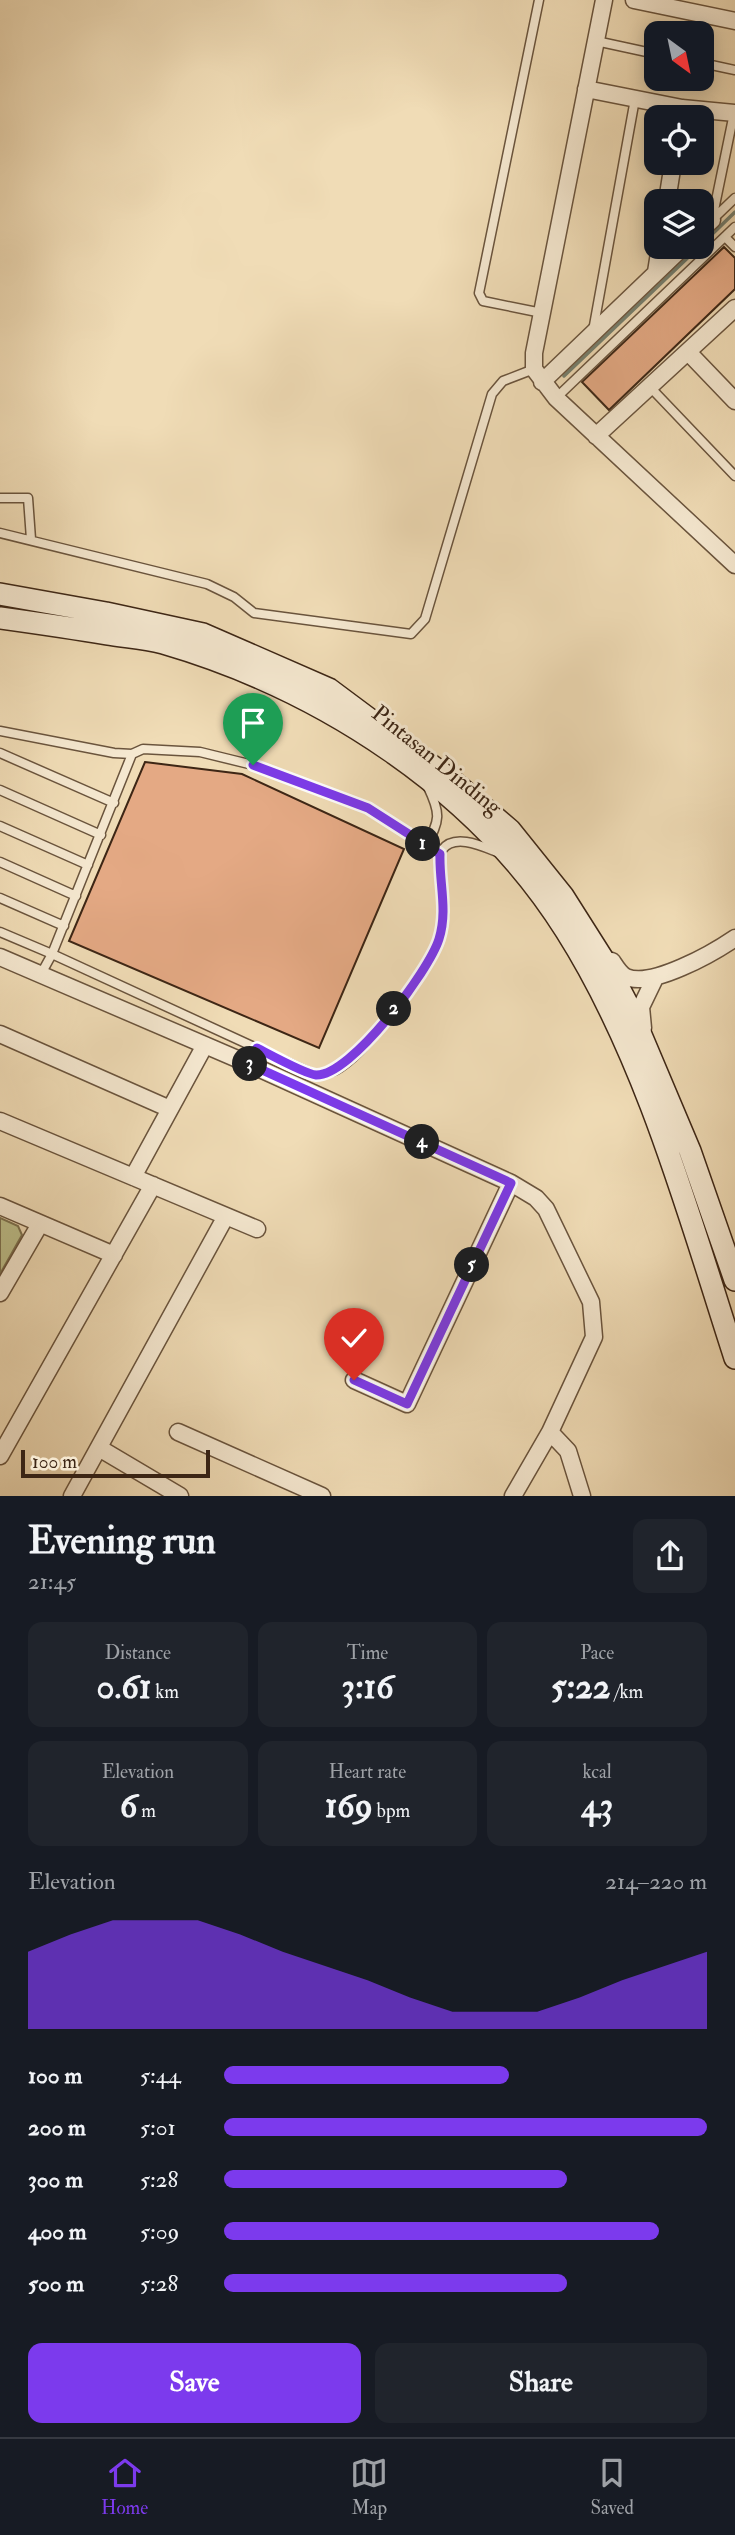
<!DOCTYPE html>
<html lang="en">
<head>
<meta charset="utf-8">
<style>
	body { margin:0; font-family:"IM FELL Double Pica",serif; background:#20242c; color:#f1f3f6; height:100vh; display:flex; flex-direction:column; font-size:26px; white-space:nowrap }
	* { box-sizing:border-box; margin:0 }
	p { font-size:23px; color:#9ea1a6 }
	.icon { flex:none; width:38px; height:38px; fill:none; stroke:currentColor; stroke-width:2; stroke-linecap:round; stroke-linejoin:round }
	.map { position:relative; height:1496px; overflow:hidden }
	.details { display:flex; flex-direction:column; background:#171b24; flex:1 }
	.details>* { flex:none }
	.needle { width:46px; rotate:147deg }
	.tools { position:absolute; left:644px; top:21px; display:grid; gap:14px }
	.tools a { display:grid; place-items:center; width:70px; height:70px; border-radius:14px; background:#171b24; box-shadow:0 4px 18px #0003; font-size:35px }
	.scale { position:absolute; left:21px; bottom:18px; width:189px; box-sizing:border-box; padding-left:7px; border:4px solid #3d2615; border-top:0; font-size:19px; line-height:24px; white-space:nowrap; color:#3d2615; -webkit-text-stroke:5px #f5e8d0; paint-order:stroke }
	.pin { position:absolute; display:grid; place-items:center; width:60px; height:60px; color:#fff; margin:-72px -30px; border-radius:50% 50% 50% 0; rotate:-45deg; box-shadow:0 0 7px #0007 }
	.pin .icon { rotate:45deg }
	.km { position:absolute; width:35px; height:35px; margin:-18px; border-radius:50%; background:#222; color:#fff; font-size:19px; line-height:35px; text-align:center }
	.round { display:grid; place-items:center; flex:none; width:74px; height:74px; border-radius:14px; background:#20242c }
	.overview { display:flex; align-items:center; justify-content:space-between; height:119px; padding:0 28px }
	h1 { font-size:38px; font-weight:700; line-height:52px }
	.figures { display:grid; grid-template-columns:repeat(3,1fr); gap:10px; height:119px; padding:7px 28px }
	.figures div { display:grid; align-content:center; border-radius:14px; background:#20242c; text-align:center }
	.figures b { font-size:35px; font-weight:700 }
	.figures small { font-size:19px; font-weight:400 }
	.figures p { font-size:19px }
	.chart { height:196px; padding:14px 28px }
	.chart p { display:flex; justify-content:space-between }
	.chart svg { width:100%; height:126px; margin-top:7px; fill:#7c3aed; opacity:.7 }
	.primary-button { display:flex; gap:14px; margin-top:auto; padding:14px 28px }
	.primary-button a { flex:1; height:80px; border-radius:14px; background:#7c3aed; color:#fff; font-size:28px; font-weight:700; line-height:80px; text-align:center }
	.primary-button a+a { background:#20242c; color:#f1f3f6 }
	ul { padding:0 28px; list-style:none; font-size:23px }
	li { display:grid; grid-template-columns:112px 84px 1fr; align-items:center; height:52px }
	li i { height:18px; border-radius:9px; background:#7c3aed }
	.dock { display:flex; justify-content:space-around; align-items:center; height:98px; border-top:2px solid #363941; background:#171b24; font-size:19px; color:#9ea1a6 }
	.dock a { display:grid; justify-items:center; gap:4px }
	.dock .selected { color:#7c3aed }
	.map>svg:first-child { display:block }
</style>
</head>
<body>
<div class="map">
<svg width="735" height="1496" viewBox="0 0 735 1496">
	<rect width="100%" height="100%" fill="#f0dcb6"/>
	<filter id="stains"><feTurbulence type="fractalNoise" baseFrequency=".00286" numOctaves="4"/><feColorMatrix values="0 0 0 0 .2 0 0 0 0 .09 0 0 0 0 .02 0 0 0 .5 -.17"/></filter>
	<radialGradient id="worn" r=".72"><stop offset=".6" stop-color="#630" stop-opacity="0"/><stop offset="1" stop-color="#630" stop-opacity=".3"/></radialGradient>
	<path fill="#bdbf8b" stroke="#7d7250" stroke-width="2" d="M0 1218 18 1226 22 1235 0 1274Z"/>
	<g fill="none" stroke-linecap="round" stroke-linejoin="round">
		<path stroke="#758070" stroke-width="3.5" d="M702 244 735 212
			M564 376 699 247"/>
	</g>
	<path fill="#e4a984" stroke="#3d2615" stroke-width="2" d="M724 247 735 258V289L609 410 582 382Z
		M145 762 242 774 404 849 319 1048 69 941Z"/>
	<g fill="none" stroke-linecap="round" stroke-linejoin="round">
		<defs>
			<path id="service" d="M539 0 479 293 483 301 542 313
				M596 41 656 54
				M702 63 735 70
				M712 220 734 113
				M712 220 735 198
				M725 237 735 247
				M593 331 635 99
				M650 387 735 476
				M556 398 735 227
				M0 498H28L31 539
				M0 533 207 584 234 597 254 613 411 634 425 619 492 394 503 381 534 369
				M0 731 114 753 132 754 143 749 200 752 253 765 368 808 440 854
				M0 753 114 803
				M132 754 52 954 315 1075C321 1073 330 1073 336 1070 364 1056 428 970 439 940 442 932 443 922 444 914 446 898 434 862 442 850 454 833 482 846 497 852
				M0 790 101 835
				M0 826 88 865
				M426 846C440 820 441 814 428 787
				M0 862 76 896
				M0 898 64 926
				M0 932 52 954 41 974"/>
			<path id="minor" d="M604 0 534 353V369L556 398 735 565
				M634 0 735 21
				M586 89 682 108 735 113
				M667 201 673 163
				M702 229 712 220
				M656 272 660 247
				M688 352 735 401
				M542 382 683 247
				M596 436 735 308
				M0 957 249 1064 511 1183 536 1198 546 1209 591 1302 594 1337 550 1432 513 1496
				M612 961C616 967 620 974 626 977 652 988 713 953 735 938
				M643 1028 641 1007 655 978
				M0 1034 170 1109
				M0 1121 257 1229
				M133 1177 205 1045
				M0 1206 114 1255
				M0 1293 40 1224
				M354 1380 407 1404 511 1183
				M178 1432 322 1496
				M550 1432 568 1451 582 1496
				M99 1448 180 1496
				M0 1456 153 1185
				M72 1496 226 1216"/>
			<path id="secondary" d="M0 594 106 613 203 634 329 689 455 783 510 830 563 896 608 967 630 1009 690 1151 735 1280
				M0 618C36 623 71 628 107 634 125 637 145 638 163 643 321 689 477 789 566 931 646 1057 689 1216 735 1358"/>
		</defs>
		<use href="#service" stroke="#6a543d" stroke-width="11"/>
		<use href="#minor" stroke="#6a543d" stroke-width="19"/>
		<use href="#secondary" stroke="#3d2615" stroke-width="24"/>
		<use href="#service" stroke="#f5e8d0" stroke-width="8"/>
		<use href="#minor" stroke="#f5e8d0" stroke-width="16"/>
		<use href="#secondary" stroke="#f5e8d0" stroke-width="21"/>
	</g>
	<g fill="none" stroke-linecap="round" stroke-linejoin="round">
		<defs>
			<path id="route" d="M253 765 368 808 440 854C439 883 448 910 439 939 429 971 351 1076 316 1075 305 1074 269 1054 257 1048L249 1064 511 1183 407 1404 354 1380"/>
		</defs>
		<use href="#route" stroke="#fff" stroke-width="14"/>
		<use href="#route" stroke="#7c3aed" stroke-width="9"/>
	</g>
	<g text-anchor="middle" dominant-baseline="central" stroke-width="6" stroke-linejoin="round" paint-order="stroke">
		<g font-size="23" fill="#3d2615" stroke="#f5e8d0">
			<text transform="translate(437 760) rotate(39)">Pintasan Dinding</text>
		</g>
	</g>
	<rect width="100%" height="100%" filter="url(#stains)"/>
	<rect width="100%" height="100%" fill="url(#worn)"/>
</svg>
<div class="tools">
<a><svg class="needle" viewBox="-14 -14 28 28"><path d="M0-13l5 13h-10z" fill="#e53935"/><path d="M0 13l5-13h-10z" fill="#9ea1a6"/></svg></a>
<a><svg class="icon" aria-label="locate" viewBox="0 0 24 24"><circle cx="12" cy="12" r="6"/><path d="M12 2v4M12 18v4M2 12h4M18 12h4"/></svg></a>
<a><svg class="icon" aria-label="layers" viewBox="0 0 24 24"><path d="M12 4l9 5-9 5-9-5zM3 14l9 5 9-5"/></svg></a>
</div>
<div class="scale">100 m</div>
<div class="pin" style="left:253px;top:765px;background:#1e9e55"><svg class="icon" aria-label="arrive" viewBox="0 0 24 24"><path d="M6 21V4h12l-3 4 3 4H6"/></svg></div>
<div class="pin" style="left:354px;top:1380px;background:#d93025"><svg class="icon" aria-label="check" viewBox="0 0 24 24"><path d="M5 12l5 5 9-10"/></svg></div>
<b class="km" style="left:423px;top:844px">1</b>
<b class="km" style="left:394px;top:1009px">2</b>
<b class="km" style="left:250px;top:1064px">3</b>
<b class="km" style="left:422px;top:1142px">4</b>
<b class="km" style="left:472px;top:1265px">5</b>
</div>
<section class="details">
<div class="overview"><div><h1>Evening run</h1><p>21:45</p></div><a class="round"><svg class="icon" aria-label="share" viewBox="0 0 24 24"><path d="M12 15V3M7 8l5-5 5 5M5 13v7h14v-7"/></svg></a></div>
<div class="figures">
<div><p>Distance</p><b>0.61<small> km</small></b></div>
<div><p>Time</p><b>3:16</b></div>
<div><p>Pace</p><b>5:22<small> /km</small></b></div>
</div>
<div class="figures">
<div><p>Elevation</p><b>6<small> m</small></b></div>
<div><p>Heart rate</p><b>169<small> bpm</small></b></div>
<div><p>kcal</p><b>43</b></div>
</div>
<div class="chart"><p><span>Elevation</span>214–220 m</p>
<svg viewBox="0 0 160 44" preserveAspectRatio="none"><path d="M0 44V17L10 11L20 6L30 6L40 6L50 11L60 17L70 22L80 27L90 33L100 38L110 38L120 38L130 33L140 27L150 22L160 17V44z"/></svg>
</div>
<ul>
<li><b>100 m</b>5:44<i style="width:59%"></i></li>
<li><b>200 m</b>5:01<i style="width:100%"></i></li>
<li><b>300 m</b>5:28<i style="width:71%"></i></li>
<li><b>400 m</b>5:09<i style="width:90%"></i></li>
<li><b>500 m</b>5:28<i style="width:71%"></i></li>
</ul>
<div class="primary-button"><a>Save</a><a>Share</a></div>
</section>
<nav class="dock">
<a class="selected"><svg class="icon" aria-label="home" viewBox="0 0 24 24"><path d="M3 11l9-7 9 7M6 9v11h12V9"/></svg>Home</a>
<a><svg class="icon" aria-label="map" viewBox="0 0 24 24"><path d="M3 6l6-2 6 2 6-2v14l-6 2-6-2-6 2zM9 4v14M15 6v14"/></svg>Map</a>
<a><svg class="icon" aria-label="saved" viewBox="0 0 24 24"><path d="M7 4h10v16l-5-4-5 4z"/></svg>Saved</a>
</nav>
</body>
</html>
